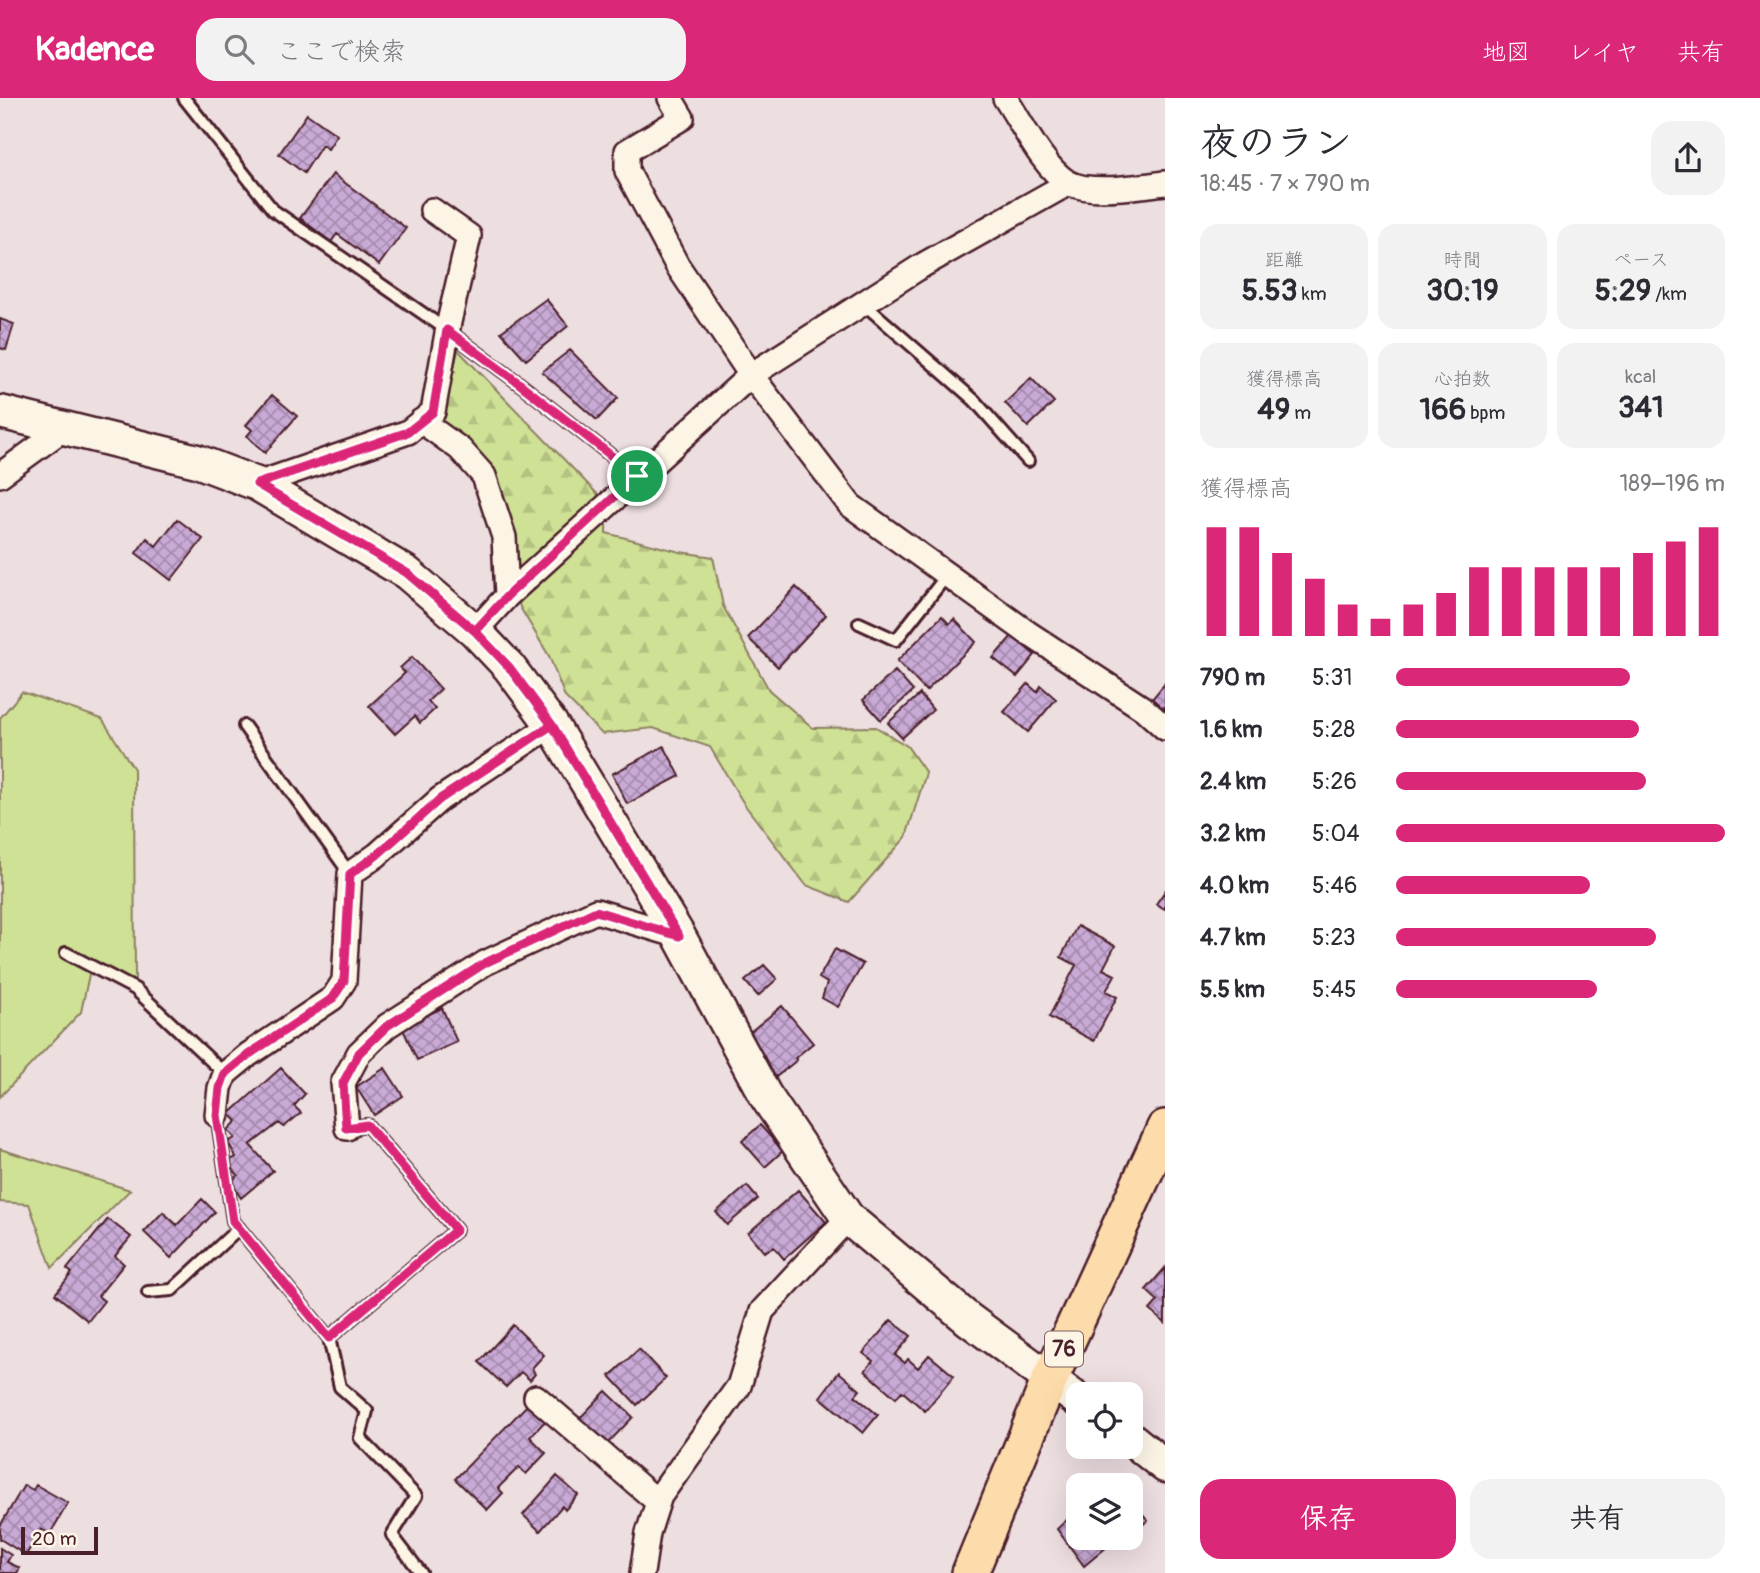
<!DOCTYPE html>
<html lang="ja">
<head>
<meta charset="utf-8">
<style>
	body { margin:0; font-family:Pangolin,"Klee One",sans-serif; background:#f2f2f3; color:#2b2b33; height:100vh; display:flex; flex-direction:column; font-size:26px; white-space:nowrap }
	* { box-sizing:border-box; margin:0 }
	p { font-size:23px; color:#7c7c81 }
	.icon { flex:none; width:38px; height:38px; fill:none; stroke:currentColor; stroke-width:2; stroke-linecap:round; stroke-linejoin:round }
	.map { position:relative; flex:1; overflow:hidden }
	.panel { display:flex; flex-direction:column; background:#fff; width:595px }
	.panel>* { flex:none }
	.fabs { position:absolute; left:1066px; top:1284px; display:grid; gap:14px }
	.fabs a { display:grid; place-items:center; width:77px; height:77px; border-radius:14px; background:#fff; box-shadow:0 7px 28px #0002; font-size:35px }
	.scale { position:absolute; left:21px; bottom:18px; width:77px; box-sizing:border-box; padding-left:7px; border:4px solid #4a1f2b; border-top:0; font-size:19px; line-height:24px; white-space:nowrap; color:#4a1f2b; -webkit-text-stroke:5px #fcf5e5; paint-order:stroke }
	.pin { position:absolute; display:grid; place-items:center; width:60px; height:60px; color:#fff; margin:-30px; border:4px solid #fff; border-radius:50%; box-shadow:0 2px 7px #0007 }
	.round { display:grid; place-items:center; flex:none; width:74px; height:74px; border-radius:21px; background:#f2f2f3 }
	.head { display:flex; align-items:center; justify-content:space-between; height:119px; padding:0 35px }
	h1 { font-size:38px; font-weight:700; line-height:52px }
	.metrics { display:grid; grid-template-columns:repeat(3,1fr); gap:10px; height:119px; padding:7px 35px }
	.metrics div { display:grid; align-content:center; border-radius:18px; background:#f2f2f3; text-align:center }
	.metrics b { font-size:30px; font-weight:700 }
	.metrics small { font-size:19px; font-weight:400 }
	.metrics p { font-size:19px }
	.chart { height:196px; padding:14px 35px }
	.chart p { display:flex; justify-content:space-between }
	.chart svg { width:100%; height:126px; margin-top:7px; stroke:#db2777; stroke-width:6 }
	.button { display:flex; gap:14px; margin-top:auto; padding:14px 35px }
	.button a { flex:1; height:80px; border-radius:21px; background:#db2777; color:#fff; font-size:28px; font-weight:700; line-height:80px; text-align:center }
	.button a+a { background:#f2f2f3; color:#2b2b33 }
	ul { padding:0 35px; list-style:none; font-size:23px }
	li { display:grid; grid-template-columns:112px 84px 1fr; align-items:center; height:52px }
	li i { height:18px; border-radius:9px; background:#db2777 }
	header { display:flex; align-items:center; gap:42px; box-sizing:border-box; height:98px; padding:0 35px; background:#db2777; color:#fff }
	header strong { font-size:33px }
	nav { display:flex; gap:38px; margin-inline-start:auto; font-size:24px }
	.search { width:490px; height:63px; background:#f2f2f3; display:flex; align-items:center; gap:18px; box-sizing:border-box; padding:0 24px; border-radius:21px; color:#7c7c81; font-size:26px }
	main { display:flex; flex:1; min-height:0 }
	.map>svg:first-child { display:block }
</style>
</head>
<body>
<header>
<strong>Kadence</strong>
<div class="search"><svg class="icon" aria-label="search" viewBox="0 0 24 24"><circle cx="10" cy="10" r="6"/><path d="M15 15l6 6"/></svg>ここで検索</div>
<nav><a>地図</a><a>レイヤ</a><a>共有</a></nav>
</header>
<main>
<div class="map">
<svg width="1165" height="1475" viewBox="0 0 1165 1475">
	<defs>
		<pattern id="forest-firs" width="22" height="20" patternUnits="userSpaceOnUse" patternTransform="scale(1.75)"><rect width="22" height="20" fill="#cfe195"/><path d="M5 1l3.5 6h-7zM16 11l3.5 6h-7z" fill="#b3c181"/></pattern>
		<pattern id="building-cross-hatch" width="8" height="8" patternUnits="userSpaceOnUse" patternTransform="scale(1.75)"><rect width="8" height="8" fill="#c9aad6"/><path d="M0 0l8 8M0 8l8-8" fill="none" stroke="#a58aae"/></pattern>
	</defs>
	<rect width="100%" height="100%" fill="#eddee0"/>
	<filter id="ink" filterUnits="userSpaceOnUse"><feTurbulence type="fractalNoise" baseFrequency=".0143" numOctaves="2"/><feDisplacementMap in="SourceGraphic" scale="14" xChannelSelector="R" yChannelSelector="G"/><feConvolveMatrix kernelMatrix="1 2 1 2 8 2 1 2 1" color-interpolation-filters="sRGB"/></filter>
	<g filter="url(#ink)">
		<path fill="#cfe195" stroke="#8c8060" stroke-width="2" d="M22 594 102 621 134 671 135 891 91 867 81 914 0 999V620Z
			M0 1051 130 1092 52 1170 29 1106 0 1104Z"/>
		<path fill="url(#forest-firs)" stroke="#8c8060" stroke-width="2" d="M458 252 607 406 606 435 680 454 713 459 723 508 769 592 813 630 876 629 907 648 926 675 906 739 849 804 806 787 744 706 710 649 653 630 602 636 565 599 549 558 520 509 501 430 445 340 442 322Z"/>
		<path fill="url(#building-cross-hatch)" stroke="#4a1f2b" stroke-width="2" d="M307 16 337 37 328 51 322 47 304 75 279 56Z
			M333 76 406 130 379 167 337 136 331 144 300 120Z
			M546 201 568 228 526 262 501 234Z
			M0 221 14 226 6 252 0 250Z
			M570 252 618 300 597 322 542 274Z
			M1031 280 1054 304 1028 329 1005 305Z
			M272 297 297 318 265 355 247 338 252 332 246 327Z
			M177 421 203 441 171 482 136 455 147 440 156 448Z
			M796 489 826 517 778 569 748 540Z
			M942 518 949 526 954 521 976 544 926 593 897 563Z
			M1012 538 1035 557 1017 579 993 560Z
			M412 559 441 591 428 603 435 611 420 625 415 618 395 636 369 608 405 575 400 570Z
			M895 573 913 593 881 622 863 602Z
			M1165 585V612L1152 601Z
			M1028 586 1037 594 1041 588 1056 601 1028 634 1004 614Z
			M920 596 933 612 902 640 888 625Z
			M664 648 680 678 627 706 612 676Z
			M1165 793V811L1156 806Z
			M1077 828 1115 848 1103 871 1115 877 1106 893 1117 899 1094 943 1049 919 1076 867 1061 859Z
			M835 851 863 866 838 909 822 900 827 885 819 880Z
			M764 867 777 881 758 898 745 883Z
			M782 908 813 945 795 960 797 962 776 979 744 939Z
			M442 910 457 944 417 962 402 929Z
			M281 970 305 996 294 1008 301 1015 284 1029 279 1025 250 1047 273 1073 241 1100 231 1084 238 1077 227 1064 236 1059 228 1044 235 1040 228 1032 237 1023 229 1016Z
			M385 970 403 998 374 1017 356 989Z
			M760 1027 783 1053 765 1069 742 1043Z
			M747 1088 758 1101 727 1127 716 1114Z
			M798 1092 826 1124 784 1161 774 1149 764 1154 748 1135Z
			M202 1101 215 1114 171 1160 144 1134 163 1114 177 1127Z
			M108 1121 131 1139 115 1158 124 1166 98 1198 104 1203 88 1223 55 1196 72 1175 67 1171Z
			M1165 1170V1225L1150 1212 1158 1203 1146 1192Z
			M891 1222 911 1238 895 1257 905 1265 908 1261 918 1270 929 1257 954 1278 925 1313 902 1293 896 1300 865 1273 873 1263 863 1255Z
			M513 1227 544 1257 532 1270 535 1276 530 1282 521 1274 506 1289 479 1264Z
			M639 1251 666 1280 637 1307 610 1278Z
			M839 1274 860 1292 855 1298 878 1317 863 1335 820 1299Z
			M606 1293 633 1319 606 1347 579 1321Z
			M532 1302 549 1319 530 1339 546 1355 526 1376 519 1369 498 1390 503 1395 487 1412 455 1381Z
			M557 1378 578 1397 565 1412 562 1408 540 1433 523 1417Z
			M24 1387 33 1392 36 1387 68 1405 50 1436 41 1431 26 1457 0 1441V1428Z
			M1130 1402 1148 1422 1130 1438Z
			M1078 1411V1440H1128L1120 1448 1114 1443 1084 1468 1057 1431Z
			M0 1450 11 1457 7 1464 20 1470 17 1475H0Z"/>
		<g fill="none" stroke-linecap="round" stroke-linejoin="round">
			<defs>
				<path id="lane" d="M184 0 273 112 447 232 520 286 637 378
					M864 206 974 302 1028 363
					M859 525 896 542 947 477
					M244 628 350 776
					M66 855 135 891 225 976
					M217 1017 233 1123 329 1240 340 1289 367 1313 360 1340 416 1398 392 1437 421 1475
					M148 1194 172 1192 239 1130
					M329 1240 456 1132 367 1027 347 1030"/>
				<path id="street" d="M670 0 682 20 627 53V73L677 167 751 277 850 407 1028 535 1144 611 1165 630
					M1005 0C1022 25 1042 68 1067 84 1089 97 1140 88 1165 85
					M421 323 460 351 484 378 504 439 507 498
					M0 377 66 329
					M257 386 408 334 433 314 449 224 469 138 432 112
					M475 533 507 498 751 277 923 167 1069 85
					M217 1017 220 990 225 976 248 957 333 900 344 883 350 776 377 757 440 701 552 627
					M347 1030 343 985 359 955 387 928 485 865 596 813 679 838
					M536 1299 658 1404
					M642 1475 648 1435 660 1398 739 1288 762 1213 848 1120"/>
				<path id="secondary" d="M0 314 197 363 257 386 407 475 475 533 509 569 552 627 679 838 765 997 848 1120 968 1221 1078 1302
					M1130 1340 1165 1368"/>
				<path id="primary" d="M970 1475 1050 1281 1165 1030"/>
			</defs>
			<use href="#lane" stroke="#4a1f2b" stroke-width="16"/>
			<use href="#street" stroke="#4a1f2b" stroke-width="28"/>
			<use href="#secondary" stroke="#4a1f2b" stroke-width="37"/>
			<use href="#primary" stroke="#4a1f2b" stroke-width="40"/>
			<use href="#lane" stroke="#fcf5e5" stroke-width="10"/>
			<use href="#street" stroke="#fcf5e5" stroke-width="23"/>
			<use href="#secondary" stroke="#fcf5e5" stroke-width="32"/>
			<use href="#primary" stroke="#fddcac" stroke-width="35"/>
		</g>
	</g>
	<g fill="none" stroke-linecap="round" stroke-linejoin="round" filter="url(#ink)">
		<defs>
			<path id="route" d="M637 378 520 286 447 232 433 314 408 334 257 386 407 475 475 533 509 569 552 627 440 701 377 757 350 776 344 883 333 900 248 957 225 976 220 990 217 1017 233 1123 329 1240 456 1132 367 1027 346 1030 343 985 359 955 387 928 485 865 596 813 679 838 552 627 509 569 475 533 507 498 637 378"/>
		</defs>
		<use href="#route" stroke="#fff" stroke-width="14"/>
		<use href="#route" stroke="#db2777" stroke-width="9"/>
	</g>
	<g text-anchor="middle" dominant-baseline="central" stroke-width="5" stroke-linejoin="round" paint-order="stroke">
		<rect fill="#fcf5e5" stroke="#7f5f63" stroke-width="2" x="1045" y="1233.5" width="38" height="35" rx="5"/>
		<g font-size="21" font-weight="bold" fill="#4a1f2b">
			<text x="1064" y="1251">76</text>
		</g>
	</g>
</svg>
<div class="fabs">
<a><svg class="icon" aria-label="locate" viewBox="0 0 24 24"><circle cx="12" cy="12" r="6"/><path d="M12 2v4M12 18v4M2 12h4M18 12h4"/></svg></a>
<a><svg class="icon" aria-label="layers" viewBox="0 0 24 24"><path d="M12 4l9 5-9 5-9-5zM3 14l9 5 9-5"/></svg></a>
</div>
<div class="scale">20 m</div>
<div class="pin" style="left:637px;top:378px;background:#1e9e55"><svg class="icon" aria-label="arrive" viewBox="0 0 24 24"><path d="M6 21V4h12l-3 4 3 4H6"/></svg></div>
</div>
<section class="panel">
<div class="head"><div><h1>夜のラン</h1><p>18:45 · 7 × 790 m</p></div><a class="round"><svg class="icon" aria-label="share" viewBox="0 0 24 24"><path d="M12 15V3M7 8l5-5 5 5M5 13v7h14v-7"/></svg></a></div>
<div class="metrics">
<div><p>距離</p><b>5.53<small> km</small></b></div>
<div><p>時間</p><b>30:19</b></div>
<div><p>ペース</p><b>5:29<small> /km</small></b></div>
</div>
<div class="metrics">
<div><p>獲得標高</p><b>49<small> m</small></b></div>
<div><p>心拍数</p><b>166<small> bpm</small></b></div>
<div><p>kcal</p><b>341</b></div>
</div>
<div class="chart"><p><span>獲得標高</span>189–196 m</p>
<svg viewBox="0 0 160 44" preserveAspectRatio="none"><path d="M5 44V6M15 44V6M25 44V15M35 44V24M45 44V33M55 44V38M65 44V33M75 44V29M85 44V20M95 44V20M105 44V20M115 44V20M125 44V20M135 44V15M145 44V11M155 44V6"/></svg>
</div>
<ul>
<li><b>790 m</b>5:31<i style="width:71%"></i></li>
<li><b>1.6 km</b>5:28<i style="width:74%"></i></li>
<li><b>2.4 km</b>5:26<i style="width:76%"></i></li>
<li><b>3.2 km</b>5:04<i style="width:100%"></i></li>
<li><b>4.0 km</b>5:46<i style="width:59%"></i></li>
<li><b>4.7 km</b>5:23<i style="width:79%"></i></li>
<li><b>5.5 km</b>5:45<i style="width:61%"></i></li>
</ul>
<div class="button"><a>保存</a><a>共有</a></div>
</section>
</main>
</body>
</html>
